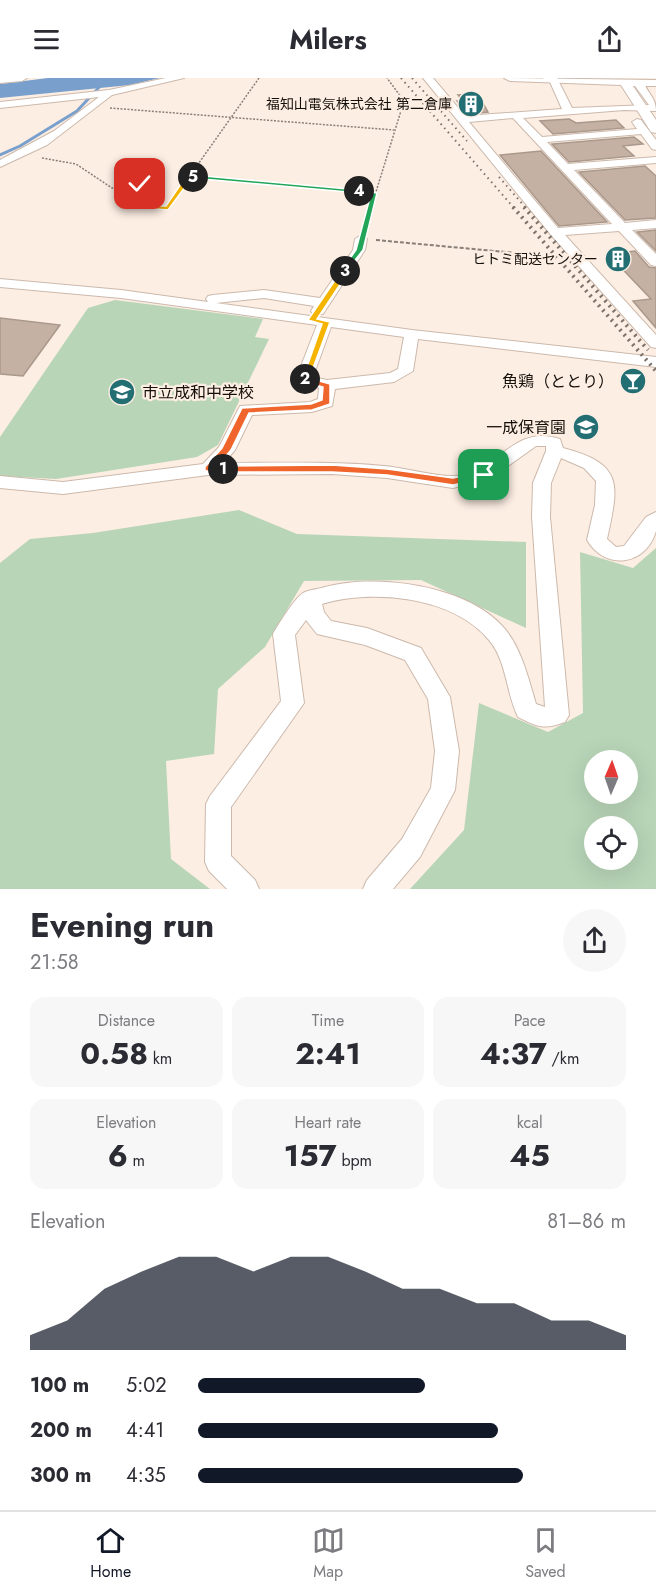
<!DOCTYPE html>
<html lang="en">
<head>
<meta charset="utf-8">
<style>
	body { margin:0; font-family:Jost,"Noto Sans JP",sans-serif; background:#f7f7f7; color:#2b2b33; height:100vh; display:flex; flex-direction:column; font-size:22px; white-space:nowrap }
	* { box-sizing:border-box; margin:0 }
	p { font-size:20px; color:#7c7c81 }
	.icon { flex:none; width:33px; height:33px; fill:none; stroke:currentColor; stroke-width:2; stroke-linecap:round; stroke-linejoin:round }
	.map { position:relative; height:811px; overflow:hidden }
	.side { display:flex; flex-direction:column; background:#fff; flex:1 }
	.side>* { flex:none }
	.needle { width:39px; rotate:2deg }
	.tools { position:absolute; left:584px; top:672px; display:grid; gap:12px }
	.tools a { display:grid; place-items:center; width:54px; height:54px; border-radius:50%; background:#fff; box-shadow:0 6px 24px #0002; font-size:30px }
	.pin { position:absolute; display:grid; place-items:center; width:51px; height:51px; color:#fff; margin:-26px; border-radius:12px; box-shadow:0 3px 9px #0006 }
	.km { position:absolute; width:30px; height:30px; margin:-15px; border-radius:50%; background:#222; color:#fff; font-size:16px; line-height:30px; text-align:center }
	.round { display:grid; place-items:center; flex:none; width:63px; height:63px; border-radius:32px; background:#f7f7f7 }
	.overview { display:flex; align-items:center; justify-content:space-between; height:102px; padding:0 30px }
	h1 { font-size:33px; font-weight:700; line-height:45px }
	.figures { display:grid; grid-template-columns:repeat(3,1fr); gap:9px; height:102px; padding:6px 30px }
	.figures div { display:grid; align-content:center; border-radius:15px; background:#f7f7f7; text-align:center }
	.figures b { font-size:30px; font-weight:700 }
	.figures small { font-size:16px; font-weight:400 }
	.figures p { font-size:16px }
	.chart { height:168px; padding:12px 30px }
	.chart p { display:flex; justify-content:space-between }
	.chart svg { width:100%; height:108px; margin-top:6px; fill:#111827; opacity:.7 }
	ul { padding:0 30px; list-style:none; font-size:20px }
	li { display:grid; grid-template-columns:96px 72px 1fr; align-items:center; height:45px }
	li i { height:15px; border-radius:8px; background:#111827 }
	header { display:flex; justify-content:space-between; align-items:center; height:78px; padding:0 30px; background:#fff; font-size:27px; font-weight:700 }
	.menu { display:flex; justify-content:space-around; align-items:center; height:84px; border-top:2px solid #e1e1e2; background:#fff; font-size:16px; color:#7c7c81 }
	.menu a { display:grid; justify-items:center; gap:3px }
	.menu .selected { color:#111827 }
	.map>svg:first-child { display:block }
</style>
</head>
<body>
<header><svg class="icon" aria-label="menu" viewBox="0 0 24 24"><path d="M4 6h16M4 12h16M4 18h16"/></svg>Milers<svg class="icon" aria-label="share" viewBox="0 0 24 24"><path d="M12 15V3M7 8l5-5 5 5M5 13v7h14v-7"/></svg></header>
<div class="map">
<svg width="656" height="811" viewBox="0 0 656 811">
	<rect width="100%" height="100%" fill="#fdeee3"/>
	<path fill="#b8d5b8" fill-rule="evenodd" d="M115 222 263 241 255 259 269 261 218 367 197 379 56 401 0 398V359L88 230Z
		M239 432 297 456 526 464V550L421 502 304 503 265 569 218 611 214 676 166 683 171 781 210 811H0V485L30 461 93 455Z
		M656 470V811H410L464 752 479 625 548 654 583 635 580 474 633 490ZM594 682H627V716H594ZM594 748H627V782H594Z"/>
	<path fill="#79a0cd" d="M48 0H160L130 7 0 20V6Z"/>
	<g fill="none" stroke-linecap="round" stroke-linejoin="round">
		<path stroke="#79a0cd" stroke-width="3" d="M0 77 20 68 77 33 103 5"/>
	</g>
	<path fill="#c4b1a4" stroke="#a9988b" stroke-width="1.5" d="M478 16 488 34 467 36 457 23H463L458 17Z
		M569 41 576 45 616 42 624 50 553 56 540 43Z
		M634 59 643 66 623 68 634 78 569 84 552 66Z
		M541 73 607 144 559 148 500 77Z
		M645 88 656 98V140L625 142 579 94Z
		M656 152V173L637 154Z
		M635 173 649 189 656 190V250L633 223 651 221 608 176Z
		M0 240 60 247 23 298 0 296Z"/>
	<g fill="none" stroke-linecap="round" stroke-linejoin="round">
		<defs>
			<path id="minor" d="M0 0H27L22 3 0 5Z
				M166 0H184L112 17 47 67 0 89V82L54 53 99 19 0 30V24L109 12Z
				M423 0H433L465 38 562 31 550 4 542 0H557L572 30 649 27 635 8 638 3H644C646 15 656 18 656 33L624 32 523 40 542 59 637 51 632 44 637 41 641 42 656 62V72L652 71 641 56 547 64 568 86 656 79V85L574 92 625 145 656 142V150L632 152 656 176V188L651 187 619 153 565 157 656 257V270L651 269 551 157ZM513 40 612 146 558 150 469 44Z
				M361 157 367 161 365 172 323 236H313L311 233 314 228 264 220 216 225 412 252 656 279V289L418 261 413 293 394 304 335 311 332 328 312 334 252 337 235 372 224 385C277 385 331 383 384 388 407 390 430 398 453 398 498 397 511 345 560 361L563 370C624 386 619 406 607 461L616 469 624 468 646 439 656 434C656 440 656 448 656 453 646 488 605 493 587 462L595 427 596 403 584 390 561 380 551 405 550 439 569 637 565 644C544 652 538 649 518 639 506 615 507 583 489 562 452 518 373 511 322 526L324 534 331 543 367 550 421 570 450 619 459 673 455 712 420 779 393 811H363L367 802 402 761 431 710 435 673 428 621 405 582 365 567 317 556 306 542 295 557 304 625 231 729V778L255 802 259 811H227L209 793 205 784 206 726 210 718 281 623 273 556C278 547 294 521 303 515 308 512 319 511 325 509 376 495 468 507 504 550 521 569 529 602 536 626L545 629 532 439 533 405 546 373V368H536L490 401 453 410 387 400 332 396 208 397 63 416 0 410V398L63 404 203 386 219 369 240 328 310 324 318 321 319 310 298 304 296 301 317 247 121 220 0 209V201L121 212 208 224 206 221 208 218 213 217 264 212 320 220 353 172 355 161ZM331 249 404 259 398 291 390 295 327 302 313 299Z"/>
			<path id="tertiary" d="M504 0 656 2V8H633L656 42V55L651 54 621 7 510 3Z"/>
		</defs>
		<use href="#minor" stroke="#ccb9ac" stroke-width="2"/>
		<use href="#tertiary" stroke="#ccb9ac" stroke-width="2"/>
		<path stroke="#897f77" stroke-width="1.5" stroke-dasharray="2 1.5" stroke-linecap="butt" d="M259 0 189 99 374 115
			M110 30 394 52
			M42 80 76 86 112 110 140 106 158 130H168L189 99
			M371 130 404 23 387 0"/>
		<path stroke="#897f77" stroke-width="2" stroke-dasharray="4 2" stroke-linecap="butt" d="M157 129H169
			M364 151 371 129
			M376 162 538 177"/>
		<use href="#minor" fill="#fff" fill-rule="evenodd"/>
		<use href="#tertiary" fill="#fff" fill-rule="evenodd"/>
		<path stroke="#7c726a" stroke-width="2" stroke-dasharray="1.5 4" stroke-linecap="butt" d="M401 0 514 130
			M412 0 467 63
			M499 99 526 130"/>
		<path stroke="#7c726a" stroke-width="4" stroke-dasharray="2 4.5" stroke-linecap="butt" d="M513 129 656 293
			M524 129 648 272"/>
	</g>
	<path fill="#f0652b" stroke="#fff" stroke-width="1.5" d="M332 387 387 391 453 400 484 394 489 397 484 400 453 407 387 397 332 394H223L218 391 223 388Z"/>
	<path fill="#f0652b" stroke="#fff" stroke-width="1.5" d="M305 299 330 306V326L312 332 249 335 231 372 217 388 226 389V393H205V389L222 370 242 330 311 326 322 322 323 309 302 303V300Z"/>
	<path fill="#f5b400" stroke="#fff" stroke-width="1.5" d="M342 192 349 193 317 241 330 244 309 301 302 303 322 246 308 242Z"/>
	<path fill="#22a559" stroke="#fff" stroke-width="1.5" d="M357 112 377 115 363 172 345 195 341 193 356 172 371 116 357 115Z"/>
	<path fill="#22a559" stroke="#fff" stroke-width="1.5" d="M193 97 359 112 363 113 359 115 191 100Z"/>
	<path fill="#f5b400" stroke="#fff" stroke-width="1.5" d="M187 97 197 99 191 101 168 132 156 131 136 106 142 105 160 128H166Z"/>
	<defs>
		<symbol id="building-disc" viewBox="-11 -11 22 22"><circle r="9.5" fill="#236e73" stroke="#fdeee3"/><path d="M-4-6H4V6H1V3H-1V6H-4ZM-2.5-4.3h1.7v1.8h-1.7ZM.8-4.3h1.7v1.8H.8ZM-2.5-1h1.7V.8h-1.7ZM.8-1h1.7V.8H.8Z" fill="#fff"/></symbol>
		<symbol id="bar-disc" viewBox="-11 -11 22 22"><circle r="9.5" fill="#236e73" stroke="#fdeee3"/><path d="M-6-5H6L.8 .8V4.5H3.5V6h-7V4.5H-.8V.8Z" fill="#fff"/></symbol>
		<symbol id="school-disc" viewBox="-11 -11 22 22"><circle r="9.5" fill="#236e73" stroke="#fdeee3"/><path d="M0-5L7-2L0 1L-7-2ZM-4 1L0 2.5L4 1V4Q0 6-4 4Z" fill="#fff"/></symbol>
	</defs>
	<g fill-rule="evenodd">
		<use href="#building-disc" x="456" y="11" width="30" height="30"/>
		<use href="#building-disc" x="603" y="166" width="30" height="30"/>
		<use href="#bar-disc" x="618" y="288" width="30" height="30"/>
		<use href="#school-disc" x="107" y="299" width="30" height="30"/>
		<use href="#school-disc" x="571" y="334" width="30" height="30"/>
	</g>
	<g text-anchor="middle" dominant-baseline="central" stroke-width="4.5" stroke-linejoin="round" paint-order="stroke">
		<g font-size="14" fill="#150f0a" stroke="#fdeee3" text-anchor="end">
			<text x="452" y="26">福知山電気株式会社 第二倉庫</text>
			<text x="598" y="181">ヒトミ配送センター</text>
		</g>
		<g font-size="16" fill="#150f0a" stroke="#fdeee3" text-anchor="end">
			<text x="614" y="303">魚鶏（ととり）</text>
			<text x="142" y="314" text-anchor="start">市立成和中学校</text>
			<text x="566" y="349">一成保育園</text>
		</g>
	</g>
</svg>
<div class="tools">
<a><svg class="needle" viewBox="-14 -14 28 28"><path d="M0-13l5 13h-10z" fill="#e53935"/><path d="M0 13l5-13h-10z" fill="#7c7c81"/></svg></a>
<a><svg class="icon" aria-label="locate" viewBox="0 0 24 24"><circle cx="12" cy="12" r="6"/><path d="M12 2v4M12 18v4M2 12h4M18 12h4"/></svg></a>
</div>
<div class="pin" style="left:484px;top:397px;background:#1e9e55"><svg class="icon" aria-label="arrive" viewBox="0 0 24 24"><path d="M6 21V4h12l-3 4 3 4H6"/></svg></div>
<div class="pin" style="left:140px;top:106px;background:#d93025"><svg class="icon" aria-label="check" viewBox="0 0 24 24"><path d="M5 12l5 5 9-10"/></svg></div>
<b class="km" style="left:223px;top:391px">1</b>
<b class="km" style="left:305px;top:301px">2</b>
<b class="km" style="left:345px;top:193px">3</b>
<b class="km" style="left:359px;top:113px">4</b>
<b class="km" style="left:193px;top:99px">5</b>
</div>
<section class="side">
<div class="overview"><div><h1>Evening run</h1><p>21:58</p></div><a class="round"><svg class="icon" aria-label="share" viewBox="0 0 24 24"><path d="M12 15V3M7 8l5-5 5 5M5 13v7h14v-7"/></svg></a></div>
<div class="figures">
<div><p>Distance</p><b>0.58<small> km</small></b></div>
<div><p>Time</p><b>2:41</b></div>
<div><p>Pace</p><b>4:37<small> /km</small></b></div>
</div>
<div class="figures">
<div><p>Elevation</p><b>6<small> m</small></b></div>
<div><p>Heart rate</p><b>157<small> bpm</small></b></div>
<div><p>kcal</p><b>45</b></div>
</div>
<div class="chart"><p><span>Elevation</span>81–86 m</p>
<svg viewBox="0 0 160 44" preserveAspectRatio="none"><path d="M0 44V38L10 32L20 19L30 12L40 6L50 6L60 12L70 6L80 6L90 12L100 19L110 19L120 25L130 25L140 32L150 32L160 38V44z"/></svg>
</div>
<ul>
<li><b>100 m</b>5:02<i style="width:53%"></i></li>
<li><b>200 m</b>4:41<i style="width:70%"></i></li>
<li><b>300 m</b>4:35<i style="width:76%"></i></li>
</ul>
</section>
<nav class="menu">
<a class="selected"><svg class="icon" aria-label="home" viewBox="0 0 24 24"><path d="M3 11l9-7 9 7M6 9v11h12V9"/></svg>Home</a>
<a><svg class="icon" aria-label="map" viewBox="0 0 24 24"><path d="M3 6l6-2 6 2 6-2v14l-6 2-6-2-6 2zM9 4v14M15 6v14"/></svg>Map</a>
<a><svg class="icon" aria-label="saved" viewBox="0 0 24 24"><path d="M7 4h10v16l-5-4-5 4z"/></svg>Saved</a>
</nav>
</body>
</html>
